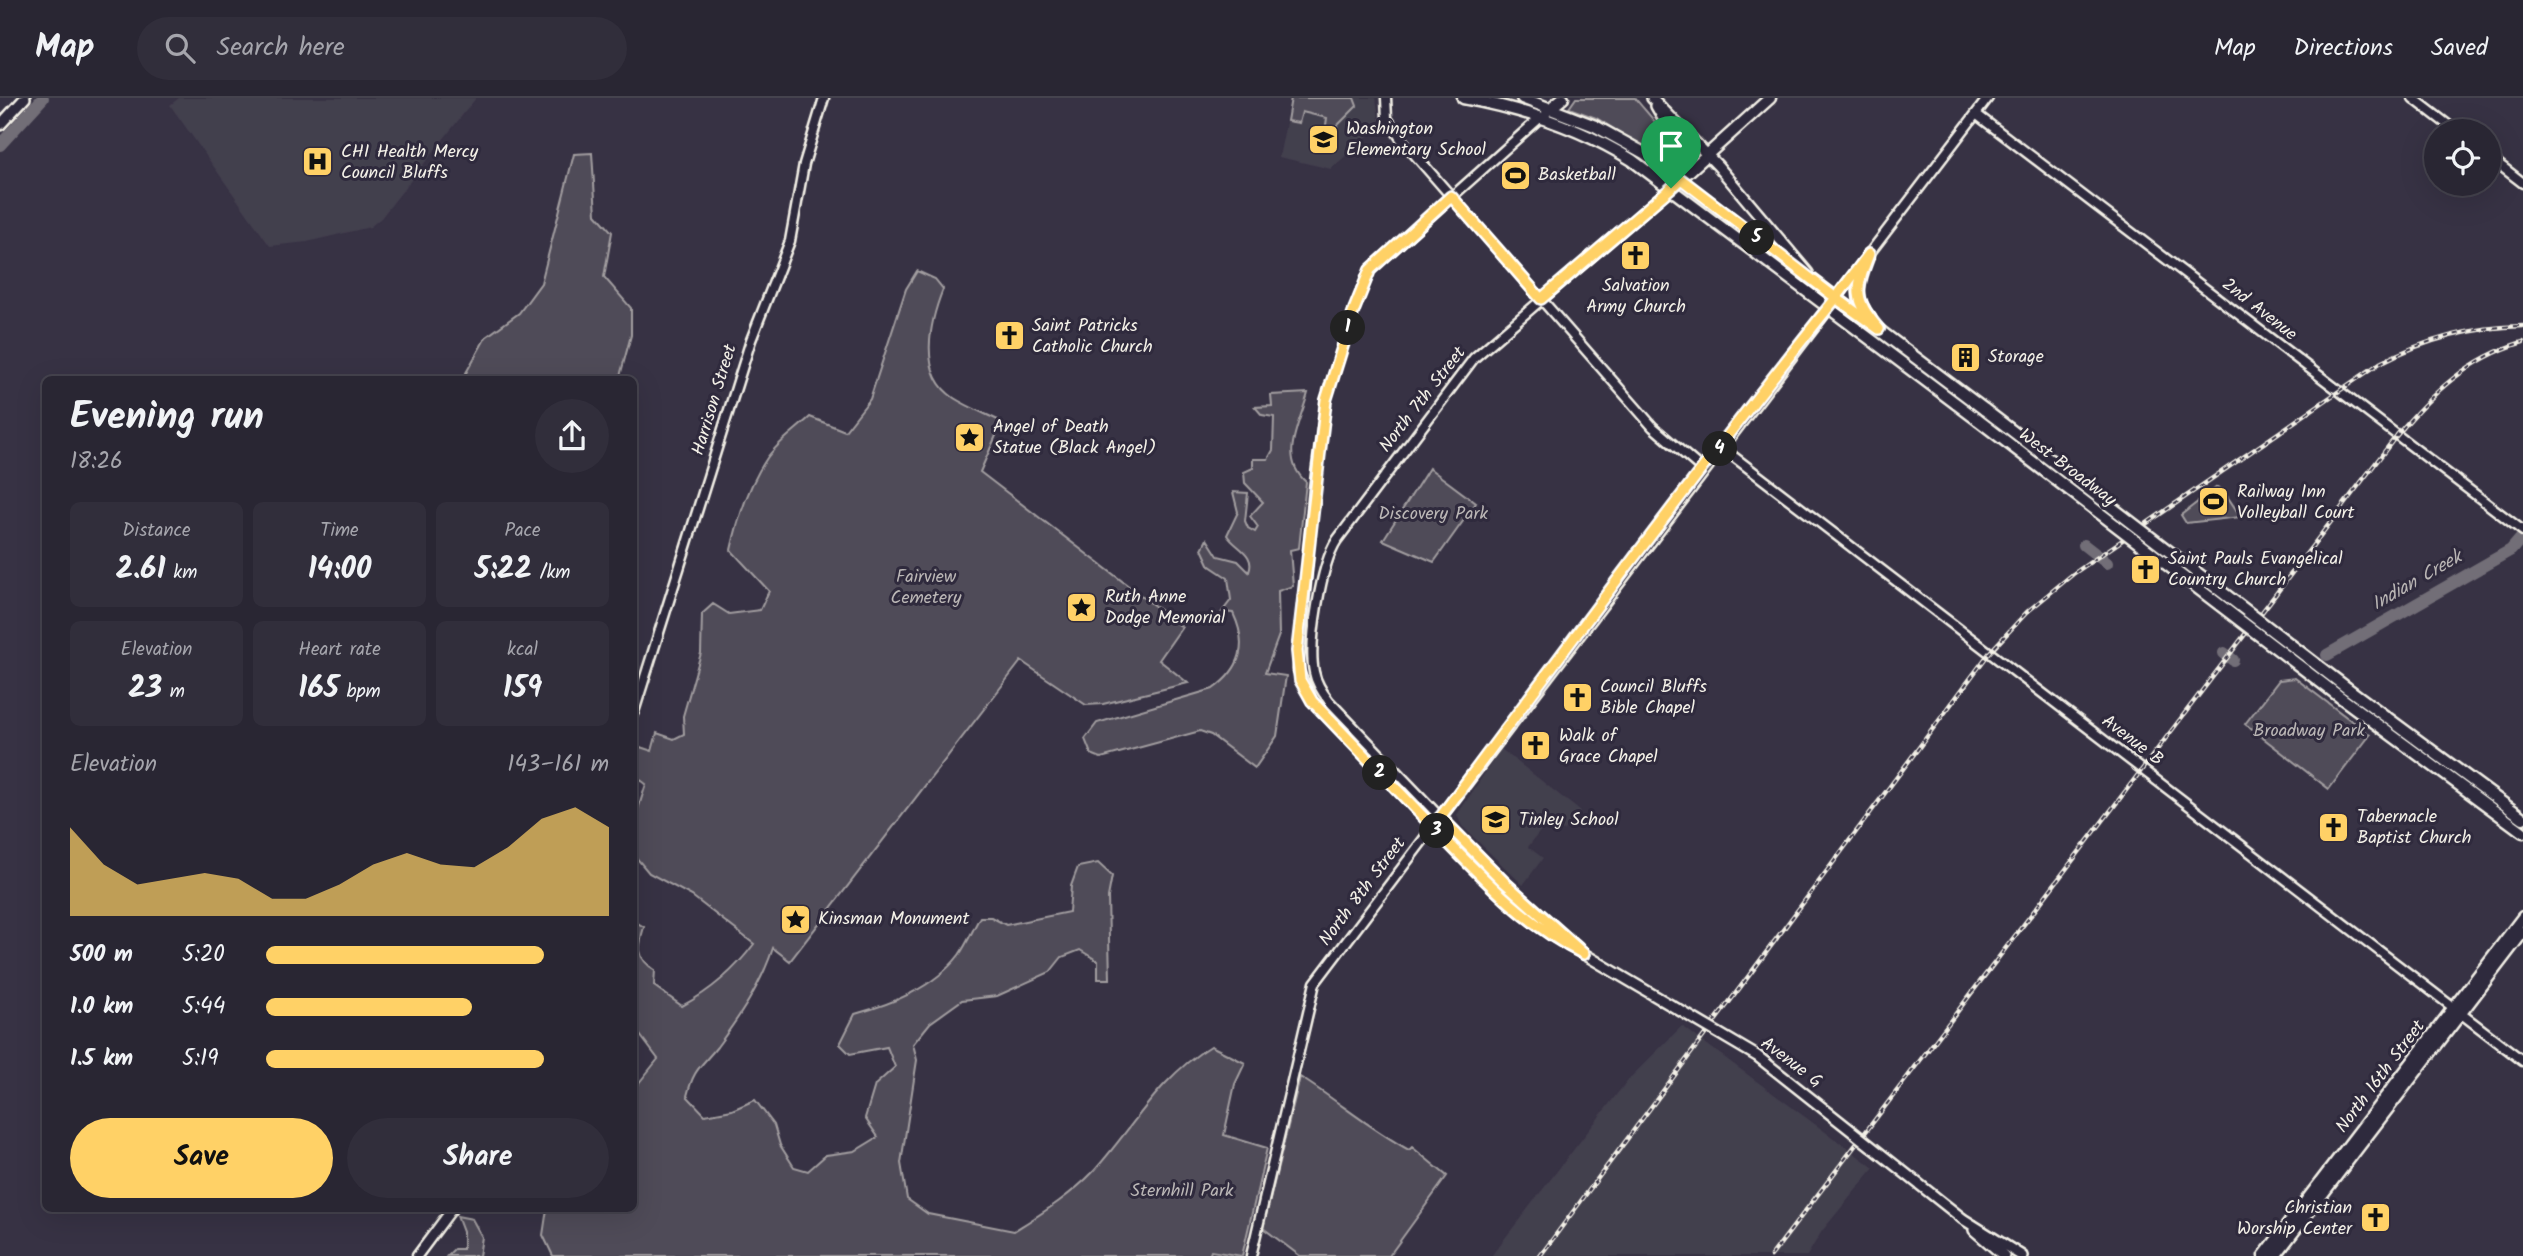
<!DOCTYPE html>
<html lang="en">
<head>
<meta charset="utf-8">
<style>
	body { margin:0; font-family:Kalam,sans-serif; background:#312e3b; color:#f1f3f6; height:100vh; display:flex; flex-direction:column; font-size:26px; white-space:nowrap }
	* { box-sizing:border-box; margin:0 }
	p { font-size:23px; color:#a5a5ac }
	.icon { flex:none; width:38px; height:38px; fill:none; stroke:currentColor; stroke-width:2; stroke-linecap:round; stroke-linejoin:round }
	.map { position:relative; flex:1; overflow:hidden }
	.panel { position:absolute; left:42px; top:278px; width:595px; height:836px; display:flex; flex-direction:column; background:#292633; border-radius:10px; box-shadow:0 7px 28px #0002,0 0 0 2px #45434e }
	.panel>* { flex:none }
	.fabs { position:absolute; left:2424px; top:21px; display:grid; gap:14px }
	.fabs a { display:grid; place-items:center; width:77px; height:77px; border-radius:50%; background:#292633; box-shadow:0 7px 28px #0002,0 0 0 2px #45434e; font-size:35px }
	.pin { position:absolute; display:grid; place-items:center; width:60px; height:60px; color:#fff; margin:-72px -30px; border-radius:50% 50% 50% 0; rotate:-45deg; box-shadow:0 0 7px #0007 }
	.pin .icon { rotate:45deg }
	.km { position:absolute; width:35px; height:35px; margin:-18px; border-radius:50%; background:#222; color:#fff; font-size:19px; line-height:35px; text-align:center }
	.round { display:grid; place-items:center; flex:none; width:74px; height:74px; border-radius:37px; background:#312e3b }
	.head { display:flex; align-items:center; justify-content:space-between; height:119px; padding:0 28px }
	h1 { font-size:38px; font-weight:700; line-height:52px }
	.stats { display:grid; grid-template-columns:repeat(3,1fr); gap:10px; height:119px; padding:7px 28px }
	.stats div { display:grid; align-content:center; border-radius:10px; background:#312e3b; text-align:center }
	.stats b { font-size:30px; font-weight:700 }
	.stats small { font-size:19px; font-weight:400 }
	.stats p { font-size:19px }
	.chart { height:196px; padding:14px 28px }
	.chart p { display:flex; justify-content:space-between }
	.chart svg { width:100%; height:126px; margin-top:7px; fill:#ffd166; opacity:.7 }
	.button { display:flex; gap:14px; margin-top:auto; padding:14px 28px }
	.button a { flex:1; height:80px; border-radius:42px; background:#ffd166; color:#111; font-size:28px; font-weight:700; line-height:80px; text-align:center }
	.button a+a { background:#312e3b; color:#f1f3f6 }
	ul { padding:0 28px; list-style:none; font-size:23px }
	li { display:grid; grid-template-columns:112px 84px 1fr; align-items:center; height:52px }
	li i { height:18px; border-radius:9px; background:#ffd166 }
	header { display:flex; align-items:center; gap:42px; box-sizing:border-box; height:98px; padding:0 35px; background:#292633; border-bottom:2px solid #45434e }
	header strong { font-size:33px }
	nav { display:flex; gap:38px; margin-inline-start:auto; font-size:24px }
	.search { width:490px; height:63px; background:#312e3b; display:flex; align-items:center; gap:18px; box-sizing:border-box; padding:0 24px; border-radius:38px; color:#a5a5ac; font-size:26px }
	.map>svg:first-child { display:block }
</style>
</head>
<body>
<header>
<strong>Map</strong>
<div class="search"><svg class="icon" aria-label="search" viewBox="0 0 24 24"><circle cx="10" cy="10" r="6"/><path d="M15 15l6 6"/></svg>Search here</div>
<nav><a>Map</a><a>Directions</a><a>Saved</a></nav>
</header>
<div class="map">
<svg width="2523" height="1158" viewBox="0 0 2523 1158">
	<rect width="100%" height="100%" fill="#373244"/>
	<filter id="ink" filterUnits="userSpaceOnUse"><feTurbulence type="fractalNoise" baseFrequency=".0143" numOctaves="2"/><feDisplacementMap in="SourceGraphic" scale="14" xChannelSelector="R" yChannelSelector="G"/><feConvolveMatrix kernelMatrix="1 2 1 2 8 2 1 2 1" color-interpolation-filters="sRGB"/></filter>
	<g filter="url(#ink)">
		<path fill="#433f4e" d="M179 0H476L381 120 370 129 307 144 270 148 170 7Z
			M1291 0H1376L1380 27 1331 71 1279 59Z
			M1501 651 1580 713 1563 733 1548 723 1528 749 1543 760 1523 787 1462 728 1457 717Z
			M1682 928 1874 1070 1822 1133 1807 1158H1491L1627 983Z"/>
		<path fill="#504b59" stroke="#a29ea0" stroke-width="2" d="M1291 0H1354L1357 8 1328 37 1325 34 1327 20 1302 14 1299 25 1287 23Z
			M1576 0H1635C1648 17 1675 41 1672 62L1667 64 1596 20 1569 10Z
			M592 55 596 116 612 134 604 179 631 210V237L619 282H462L486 239 519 215 541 185 574 56Z
			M917 173 935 181 943 191C930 224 917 276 954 300 968 309 986 316 1002 324L980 374 1182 529 1159 562 1188 585 1103 606 1086 607 1021 563 790 863 773 850C761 887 740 918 717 949 700 970 694 970 687 998L705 1017 732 1012 755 1002 774 1027 780 1047 794 1069 808 1073 826 1057 855 1053 878 1039 865 1020 875 987 895 969 887 949 850 956 840 946 855 916C891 906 934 890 959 857 967 846 973 831 980 819H991L1006 827 1069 814 1071 788 1078 769 1098 765 1112 778 1108 799 1110 881H1098V863L1080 852 1062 859 1050 874 997 898 962 902 930 925 913 946 917 962 901 1065 907 1101 928 1116 1014 1133C1042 1115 1070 1098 1093 1074 1133 1030 1159 979 1211 948L1245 965 1235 986 1224 1037 1267 1050 1242 1158 1211 1153 1209 1158H553L543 1137 547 1111H634V991L658 961 634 929V823L644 829C638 849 636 860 655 872L654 888 682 908C712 892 734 873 754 846L692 798 649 775 634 757V724L646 686 634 677V647L652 653 657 635 674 641 684 636 683 618 701 555 702 516 713 506 729 516 760 512 769 493 731 452C738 420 748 388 767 360 777 345 796 332 810 319L845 333 870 301 906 191Z
			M1308 295C1300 326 1278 359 1306 384L1299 450 1290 452 1293 488 1278 493 1279 537 1265 575 1286 578 1277 638 1255 670 1211 637 1200 633 1101 660 1091 656 1085 641 1097 625 1213 591C1242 570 1248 547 1233 515L1222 514 1231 502 1228 480 1210 468 1202 451 1207 441 1218 458 1238 463 1249 474C1256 455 1235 450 1227 437L1238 414 1233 394 1248 395 1245 423 1248 430 1255 434 1258 429 1250 418 1263 404 1245 385 1244 374 1253 370V361H1268L1273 352 1274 319 1262 317 1255 309 1272 308 1271 297Z
			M1429 370 1476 405 1434 464 1383 442Z
			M2217 389 2223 392 2241 419 2186 425 2181 417Z
			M2295 580 2370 637 2329 691 2245 626 2279 582Z
			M1300 979C1338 1003 1370 1031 1409 1052L1412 1049 1447 1078 1389 1158H1300L1263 1130Z
			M457 1118 472 1121 482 1139 479 1158H447L454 1151H463V1134Z"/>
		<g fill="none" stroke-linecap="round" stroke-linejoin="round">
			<path stroke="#726e77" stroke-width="12" d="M0 47 43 0
				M2084 447 2107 465
				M2224 555 2233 562
				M2327 557 2511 452 2523 438"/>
			<defs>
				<path id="tertiary" d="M1386 0 1387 20 1401 41 1653 329 1703 372
					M2413 0 2456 33
					M1976 16 2523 433
					M2488 58 2523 85
					M1869 156 1988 0
					M1721 349 2523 963
					M634 614 751 242 790 143 804 66 824 0
					M1440 719 1329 603C1322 594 1316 585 1314 574 1308 546 1321 466 1337 442L1474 260 1671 90
					M417 1158 452 1111
					M1251 1158 1315 885 1433 729 1312 603 1298 572 1314 391 1326 302 1354 212 1370 172 1541 19"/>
				<path id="secondary" d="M1652 0 1718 68 1808 175
					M1656 8 1680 50 1671 90
					M0 27 25 0
					M1440 719 1504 784 1578 850
					M1584 856C1524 826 1479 777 1433 729L1866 161
					M1963 1121 2022 1158
					M1974 1132 2004 1158"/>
				<path id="primary" d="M1463 0C1524 11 1579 29 1632 62L1978 322
					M1522 0 1595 28 1644 55 1985 312
					M1547 13 1563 0
					M1677 84 1770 0
					M1869 156C1860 180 1851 199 1870 220
					M2347 590 2523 720
					M2340 599 2523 734
					M2264 1158 2523 819
					M2275 1158 2523 834"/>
			</defs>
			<use href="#tertiary" stroke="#f4f1e8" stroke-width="13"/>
			<use href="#secondary" stroke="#f4f1e8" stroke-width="14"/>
			<use href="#primary" stroke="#f4f1e8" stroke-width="15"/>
			<use href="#tertiary" stroke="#2f2a3d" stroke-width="8"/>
			<use href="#secondary" stroke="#2f2a3d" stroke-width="9"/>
			<use href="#primary" stroke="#2f2a3d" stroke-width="10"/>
			<defs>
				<path id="rail" d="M1540 1158 1990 554 2027 514 2073 476 2380 265C2426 241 2471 229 2523 228
					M1771 1158 2397 337C2432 295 2469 260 2523 244"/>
			</defs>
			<use href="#rail" stroke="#f4f1e8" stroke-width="4.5"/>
			<use href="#rail" stroke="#2f2a3d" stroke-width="2" stroke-dasharray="5" stroke-linecap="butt"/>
			<defs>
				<path id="secondary-bridge" d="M1584 856 1757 958 1963 1121"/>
				<path id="primary-bridge" d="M1985 312 2347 590
					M1978 322 2340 599"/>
			</defs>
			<use href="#secondary-bridge" stroke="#f4f1e8" stroke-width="14" stroke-linecap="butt"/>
			<use href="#primary-bridge" stroke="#f4f1e8" stroke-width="15" stroke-linecap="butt"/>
			<use href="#secondary-bridge" stroke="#2f2a3d" stroke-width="9"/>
			<use href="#primary-bridge" stroke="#2f2a3d" stroke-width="10"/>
		</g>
	</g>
	<g fill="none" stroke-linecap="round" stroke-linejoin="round" filter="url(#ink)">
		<defs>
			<path id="route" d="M1671 90 1541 201 1451 98 1370 172 1354 212 1326 302 1297 553 1300 582 1312 603 1433 729 1440 719 1504 784 1584 856C1524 826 1479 776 1433 729 1565 551 1697 373 1836 200L1879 231C1853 201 1855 192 1869 156L1836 200 1681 81 1671 90"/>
		</defs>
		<use href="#route" stroke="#fff" stroke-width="14"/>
		<use href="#route" stroke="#ffd166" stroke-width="9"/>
	</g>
	<defs>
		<symbol id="school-square" viewBox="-11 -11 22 22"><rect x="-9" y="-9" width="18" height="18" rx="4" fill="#ffd166" stroke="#2f2a3d"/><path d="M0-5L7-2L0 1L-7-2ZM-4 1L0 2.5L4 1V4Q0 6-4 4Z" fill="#111"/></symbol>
		<symbol id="hospital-square" viewBox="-11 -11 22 22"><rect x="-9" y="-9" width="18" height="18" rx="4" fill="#ffd166" stroke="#2f2a3d"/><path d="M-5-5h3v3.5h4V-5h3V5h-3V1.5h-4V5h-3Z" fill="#111"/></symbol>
		<symbol id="stadium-square" viewBox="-11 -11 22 22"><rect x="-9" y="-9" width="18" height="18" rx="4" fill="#ffd166" stroke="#2f2a3d"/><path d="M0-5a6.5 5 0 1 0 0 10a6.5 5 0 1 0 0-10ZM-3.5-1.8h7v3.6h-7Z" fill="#111"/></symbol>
		<symbol id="church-square" viewBox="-11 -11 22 22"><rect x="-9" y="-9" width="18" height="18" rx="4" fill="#ffd166" stroke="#2f2a3d"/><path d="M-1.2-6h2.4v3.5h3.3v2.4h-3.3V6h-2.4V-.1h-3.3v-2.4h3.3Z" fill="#111"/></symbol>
		<symbol id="building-square" viewBox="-11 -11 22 22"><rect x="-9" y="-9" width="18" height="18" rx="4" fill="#ffd166" stroke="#2f2a3d"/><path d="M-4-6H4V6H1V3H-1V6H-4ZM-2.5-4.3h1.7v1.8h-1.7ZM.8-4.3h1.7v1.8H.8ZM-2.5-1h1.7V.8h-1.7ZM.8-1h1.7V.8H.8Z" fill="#111"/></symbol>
		<symbol id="sight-square" viewBox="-11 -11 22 22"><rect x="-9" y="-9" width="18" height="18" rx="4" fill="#ffd166" stroke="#2f2a3d"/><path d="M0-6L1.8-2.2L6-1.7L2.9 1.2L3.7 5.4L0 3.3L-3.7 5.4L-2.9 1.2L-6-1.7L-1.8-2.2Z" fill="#111"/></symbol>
	</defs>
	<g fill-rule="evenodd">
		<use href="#school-square" x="1306" y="24" width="35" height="35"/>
		<use href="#hospital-square" x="300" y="46" width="35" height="35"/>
		<use href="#stadium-square" x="1498" y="60" width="35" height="35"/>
		<use href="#church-square" x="1618" y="140" width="35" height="35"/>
		<use href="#church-square" x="992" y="220" width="35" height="35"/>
		<use href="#building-square" x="1948" y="242" width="35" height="35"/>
		<use href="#sight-square" x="952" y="322" width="35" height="35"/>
		<use href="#stadium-square" x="2196" y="386" width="35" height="35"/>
		<use href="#church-square" x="2128" y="454" width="35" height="35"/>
		<use href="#sight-square" x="1064" y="492" width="35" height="35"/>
		<use href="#church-square" x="1560" y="582" width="35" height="35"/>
		<use href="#church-square" x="1518" y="630" width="35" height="35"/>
		<use href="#school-square" x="1478" y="704" width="35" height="35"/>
		<use href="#church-square" x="2316" y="712" width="35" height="35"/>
		<use href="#sight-square" x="778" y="804" width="35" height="35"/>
		<use href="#church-square" x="2358" y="1102" width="35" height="35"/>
	</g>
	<g text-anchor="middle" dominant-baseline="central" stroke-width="6" stroke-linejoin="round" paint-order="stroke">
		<g font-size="18" fill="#f4f1e8" stroke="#2f2a3d" text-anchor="start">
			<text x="1346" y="31">Washington<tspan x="1346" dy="21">Elementary School</tspan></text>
			<text x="341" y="54">CHI Health Mercy<tspan x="341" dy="21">Council Bluffs</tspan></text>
			<text x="1538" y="77">Basketball</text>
			<text x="1636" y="188" text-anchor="middle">Salvation<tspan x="1636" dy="21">Army Church</tspan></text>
			<text x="1032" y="228">Saint Patricks<tspan x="1032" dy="21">Catholic Church</tspan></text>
			<text x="1988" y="259">Storage</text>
			<text x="993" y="329">Angel of Death<tspan x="993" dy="21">Statue (Black Angel)</tspan></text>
			<text x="2237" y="394">Railway Inn<tspan x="2237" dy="21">Volleyball Court</tspan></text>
			<text x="2168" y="461">Saint Pauls Evangelical<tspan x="2168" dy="21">Country Church</tspan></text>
			<text x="1105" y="499">Ruth Anne<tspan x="1105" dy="21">Dodge Memorial</tspan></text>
			<text x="1600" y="589">Council Bluffs<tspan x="1600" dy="21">Bible Chapel</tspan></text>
			<text x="1559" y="638">Walk of<tspan x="1559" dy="21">Grace Chapel</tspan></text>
			<text x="2357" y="719">Tabernacle<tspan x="2357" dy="21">Baptist Church</tspan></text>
			<text x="1519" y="722">Tinley School</text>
			<text x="818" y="821">Kinsman Monument</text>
			<text x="2352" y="1110" text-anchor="end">Christian<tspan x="2352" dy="21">Worship Center</tspan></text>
		</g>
		<g font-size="18" fill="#f4f1e8" stroke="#2f2a3d">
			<text transform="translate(2259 212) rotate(38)">2nd Avenue</text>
			<text transform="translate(715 302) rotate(-73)">Harrison Street</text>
			<text transform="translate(1423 302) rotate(-52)">North 7th Street</text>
			<text transform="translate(2067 370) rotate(37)">West Broadway</text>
			<text transform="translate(2132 643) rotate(37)">Avenue B</text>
			<text transform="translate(1363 794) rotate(-53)">North 8th Street</text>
			<text transform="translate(1791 965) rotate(37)">Avenue G</text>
			<text transform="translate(2381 979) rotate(-53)">North 16th Street</text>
		</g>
		<g font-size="18" fill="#bbb7b6" stroke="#2f2a3d">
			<text x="1433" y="416">Discovery Park</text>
			<text x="926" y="479">Fairview<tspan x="926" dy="21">Cemetery</tspan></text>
			<text x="2309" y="633">Broadway Park</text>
			<text x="1182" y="1093">Sternhill Park</text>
		</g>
		<g font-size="19" font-style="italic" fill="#bab6b5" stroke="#2f2a3d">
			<text transform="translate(2417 483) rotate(-30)">Indian Creek</text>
		</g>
	</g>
</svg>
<div class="fabs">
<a><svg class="icon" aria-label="locate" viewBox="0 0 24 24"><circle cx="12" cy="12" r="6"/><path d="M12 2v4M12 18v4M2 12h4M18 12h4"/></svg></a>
</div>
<div class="pin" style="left:1671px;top:90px;background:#1e9e55"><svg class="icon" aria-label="arrive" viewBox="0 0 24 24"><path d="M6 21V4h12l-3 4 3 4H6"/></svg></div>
<b class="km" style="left:1348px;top:230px">1</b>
<b class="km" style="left:1380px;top:675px">2</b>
<b class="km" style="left:1437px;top:733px">3</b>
<b class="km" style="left:1720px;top:351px">4</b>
<b class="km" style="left:1757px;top:140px">5</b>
<section class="panel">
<div class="head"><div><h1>Evening run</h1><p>18:26</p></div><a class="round"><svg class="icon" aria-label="share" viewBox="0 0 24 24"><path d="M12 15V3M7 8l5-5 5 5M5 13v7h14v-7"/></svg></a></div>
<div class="stats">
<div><p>Distance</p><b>2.61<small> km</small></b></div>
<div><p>Time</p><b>14:00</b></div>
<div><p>Pace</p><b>5:22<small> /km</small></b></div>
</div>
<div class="stats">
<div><p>Elevation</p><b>23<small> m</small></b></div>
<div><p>Heart rate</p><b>165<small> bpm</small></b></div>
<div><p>kcal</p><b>159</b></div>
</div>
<div class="chart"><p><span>Elevation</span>143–161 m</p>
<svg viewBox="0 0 160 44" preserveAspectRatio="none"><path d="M0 44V13L10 26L20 33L30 31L40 29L50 31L60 38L70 38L80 33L90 26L100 22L110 26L120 27L130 20L140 10L150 6L160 13V44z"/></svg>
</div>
<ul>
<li><b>500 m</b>5:20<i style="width:81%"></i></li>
<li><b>1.0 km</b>5:44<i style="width:60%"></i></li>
<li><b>1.5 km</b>5:19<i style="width:81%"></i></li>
</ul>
<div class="button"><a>Save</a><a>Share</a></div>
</section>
</div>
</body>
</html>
